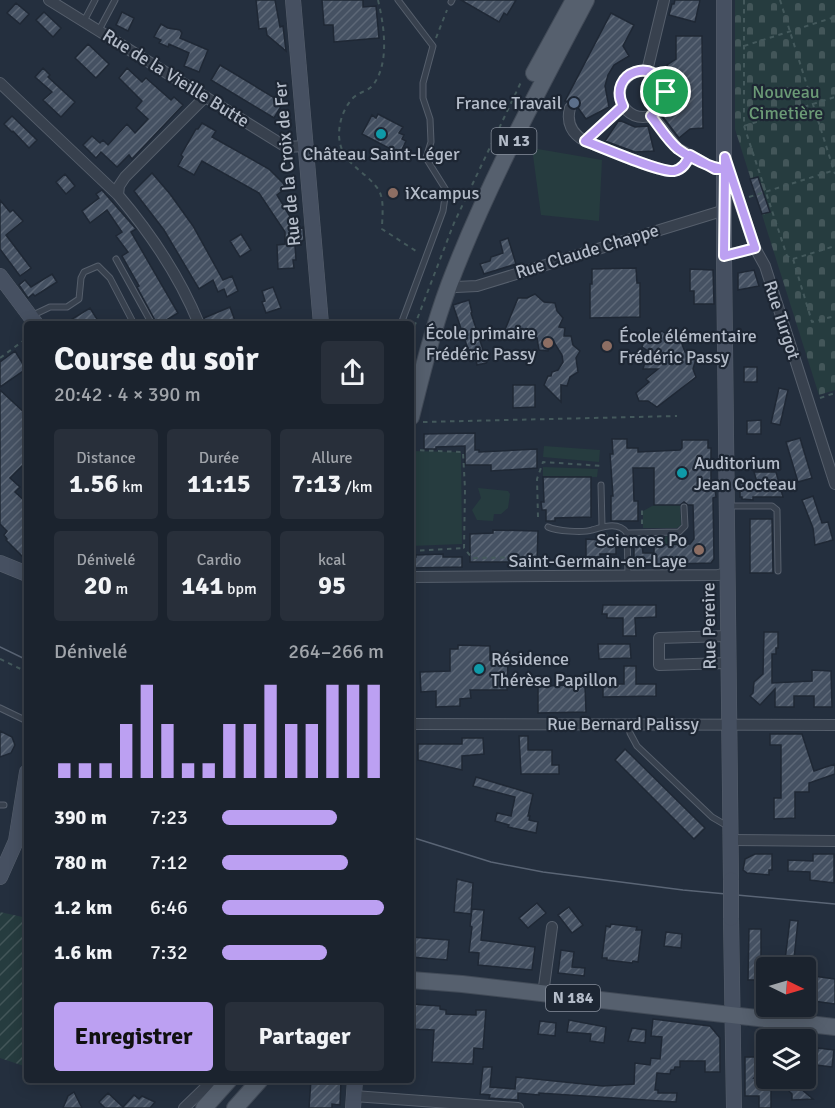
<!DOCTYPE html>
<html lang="fr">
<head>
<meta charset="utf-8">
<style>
	body { margin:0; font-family:Signika,sans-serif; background:#282f3a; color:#f1f3f6; height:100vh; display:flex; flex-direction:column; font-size:22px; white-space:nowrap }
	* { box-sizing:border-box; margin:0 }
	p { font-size:20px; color:#a0a4aa }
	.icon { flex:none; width:33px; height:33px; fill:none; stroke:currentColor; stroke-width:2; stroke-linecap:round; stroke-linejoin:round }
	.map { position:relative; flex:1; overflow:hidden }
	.sheet { position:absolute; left:24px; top:321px; width:390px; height:762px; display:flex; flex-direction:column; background:#1b232e; border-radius:6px; box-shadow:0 3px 15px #0003,0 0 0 2px #39404a }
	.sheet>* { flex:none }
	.needle { width:39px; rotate:95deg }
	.fabs { position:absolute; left:756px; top:957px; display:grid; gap:12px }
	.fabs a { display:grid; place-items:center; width:60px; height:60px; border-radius:6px; background:#1b232e; box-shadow:0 3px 15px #0003,0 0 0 2px #39404a; font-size:30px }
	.pin { position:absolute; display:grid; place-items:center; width:51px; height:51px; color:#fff; margin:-26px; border:3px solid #fff; border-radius:50%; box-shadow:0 2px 6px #0007 }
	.round { display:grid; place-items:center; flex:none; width:63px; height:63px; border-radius:6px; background:#282f3a }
	.summary { display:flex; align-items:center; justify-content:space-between; height:102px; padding:0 30px }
	h1 { font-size:33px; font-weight:700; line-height:45px }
	.stats { display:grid; grid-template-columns:repeat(3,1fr); gap:9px; height:102px; padding:6px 30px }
	.stats div { display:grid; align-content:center; border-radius:6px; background:#282f3a; text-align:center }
	.stats b { font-size:26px; font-weight:700 }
	.stats small { font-size:16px; font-weight:400 }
	.stats p { font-size:16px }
	.chart { height:168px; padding:12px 30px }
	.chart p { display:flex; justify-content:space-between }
	.chart svg { width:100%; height:108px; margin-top:6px; stroke:#bca0f2; stroke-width:6 }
	.button { display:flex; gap:12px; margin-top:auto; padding:12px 30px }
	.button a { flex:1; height:69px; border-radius:6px; background:#bca0f2; color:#111; font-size:24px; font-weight:700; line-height:69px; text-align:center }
	.button a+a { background:#282f3a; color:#f1f3f6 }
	ul { padding:0 30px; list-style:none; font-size:20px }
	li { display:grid; grid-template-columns:96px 72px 1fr; align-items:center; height:45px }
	li i { height:15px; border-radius:8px; background:#bca0f2 }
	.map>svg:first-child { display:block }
</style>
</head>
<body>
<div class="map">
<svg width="835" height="1108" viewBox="0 0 835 1108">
	<defs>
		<pattern id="cemetery-stones" width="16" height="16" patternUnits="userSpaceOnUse" patternTransform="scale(1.5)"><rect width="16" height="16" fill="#263c3f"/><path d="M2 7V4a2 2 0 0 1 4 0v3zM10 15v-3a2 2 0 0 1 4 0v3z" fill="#435659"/></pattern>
		<pattern id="garden-furrows" width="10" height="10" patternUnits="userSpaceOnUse" patternTransform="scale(1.5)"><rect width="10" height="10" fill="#263c3f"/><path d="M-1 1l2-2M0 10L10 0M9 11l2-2" fill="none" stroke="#435659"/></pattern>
		<pattern id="building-hatch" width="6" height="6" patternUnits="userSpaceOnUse" patternTransform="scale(1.5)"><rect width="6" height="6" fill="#455162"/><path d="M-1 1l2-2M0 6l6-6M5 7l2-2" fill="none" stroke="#5d6877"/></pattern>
	</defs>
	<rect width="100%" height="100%" fill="#242f3e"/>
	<path fill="#263c3f" d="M532 148 602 160 599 221 541 215Z
		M544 446 600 450 599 462 543 457Z
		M411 451 461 452 462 544 411 546 414 509 411 508Z
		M543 467 598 469 597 477 543 476Z
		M478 488 508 491 510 494 508 508 501 514H494L493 521 477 520 472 510 481 498Z
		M680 505 681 525 677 528H643V511L654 505Z
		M682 536 686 539V544H637L638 538 642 537Z"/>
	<path fill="url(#cemetery-stones)" d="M735 0H835V390L819 395 735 129Z"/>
	<path fill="url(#garden-furrows)" d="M0 912 27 918V1067L0 1058Z"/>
	<path fill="url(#building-hatch)" stroke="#1f2835" stroke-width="1.5" d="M256 0H275L280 27 283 26 286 51 267 35 266 28 259 29Z
		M322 0H363V7L376 6 379 38 334 42 333 25H324Z
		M461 0H516L507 15 504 13 499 22Z
		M675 0H700L695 22 669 15 672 4H674Z
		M16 3 29 14 20 24 7 13Z
		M44 12 61 28 53 37 36 20Z
		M122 12 134 18 128 31 116 25Z
		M611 13 634 25 623 46 629 56 614 65 608 75 605 86 609 107 586 119 574 102 565 101Z
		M161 24 168 28 180 30 182 33 180 38 208 50 199 72 184 66 189 53 169 44 168 47 159 43 161 40 154 37Z
		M676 36H702L703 128 690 129 679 138 663 117 675 104 677 75H672L667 65 676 59Z
		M88 44 109 64 96 78 75 58Z
		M220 65 283 103 274 118 211 80Z
		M43 68 50 75 48 77 75 102 61 117 43 100 52 92 35 77Z
		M127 68 142 82 146 78 171 100 174 97 183 105 132 159 129 155 117 167 101 152 96 158 83 145 92 136 100 143 103 140 108 145 127 124 135 133 148 119 136 108 142 101 119 78Z
		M378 114 403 127 399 133 404 135 402 139 406 141 400 154 362 134 372 115 376 118Z
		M12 116 37 140 29 148 13 131 12 132 4 124Z
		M619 120 635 127 648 126 654 151 635 152 605 141Z
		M202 123 216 131 212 137 269 169 283 183 286 188 277 195 298 230 303 227 304 240 295 245 296 260H293L294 268 278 269 277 245 285 244V232L259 193 202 161 194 175 178 166 183 157 181 155 196 129H198Z
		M152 173 170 194 193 226 223 280 232 276 238 291 227 297 224 289 218 292 213 280 199 289 164 230 134 191Z
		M65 174 75 186 66 194 56 182Z
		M758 177 770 212 762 214 750 179Z
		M102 190 136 229 131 232 178 313 160 324H157L137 287 139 286 122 256 128 252 116 236 122 232 107 210 90 223 82 211 99 198 96 194Z
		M0 200 10 212 13 210 23 221 6 235 31 268 20 276 0 249Z
		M241 234 251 250 240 257 230 241Z
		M508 238 516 264 484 274 480 264 490 261 491 257 503 253 500 241Z
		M636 268 637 283H640V317L590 318V284H592V269Z
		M690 269 713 270 714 304H694V291H690Z
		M754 270 759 286 738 290V273Z
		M52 274 57 282 35 296 33 294 28 298 19 285 25 280 31 287Z
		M273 287 281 308 266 313 262 302 265 301 262 291Z
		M535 294 544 302 555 303 557 311 563 318 559 327 565 328 564 336H571L573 345 580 351 576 358 578 372 570 377 567 386 561 385V402L544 385 548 376H551L552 372 558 370 563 362 562 355 552 339 548 351 539 350 537 338 522 331 511 338 504 332 518 298H527Z
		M469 300 472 312 471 313 487 362 486 363 477 365 476 360 472 361 453 305Z
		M230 307 235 321 225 324H219V322L206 324 204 318Z
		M90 308 100 324H64Z
		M662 331 669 336H679L685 352 696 359 693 369 696 377 657 407 648 401H639L636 393 649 382 646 379 658 369H643L648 351 642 347 645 337H654Z
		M15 351 26 369 0 387V362Z
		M744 367H757V382H744Z
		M513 385H535V407L513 408Z
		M779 388 788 390 780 425 771 423Z
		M0 390 27 415V461L10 478 20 487 15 492 27 503V561L6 540 7 539 4 535 7 531 0 524Z
		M761 420V434H747V421Z
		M475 433V450H479V452L537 449V468L491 471V465H465V446L436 447V449H424V434Z
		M800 438 812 478 798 482 786 442Z
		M612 439H627V448H638V452L680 450 682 448V440H708V448H711V485L715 487 716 497 713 498 714 559 711 563 634 565V544H642L643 553H654V545L690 544 694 539 693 505H688L684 502 680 505H654V468H633L634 501H638V521H611V496H613L610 454H613Z
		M754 472H776L783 497H753V500L742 499V497H740V482H757Z
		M543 477H591V517L555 518V521H546V510H542L541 502H544Z
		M813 496 822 523 828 522 833 540 815 545 813 528 802 500Z
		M750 519H772L773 573H750Z
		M493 530 538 531 537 562H470V534L493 533Z
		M586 539 600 540V542H616V554H600V557H586Z
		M443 554V557H462V567L411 568V557H416V555Z
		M603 605H656V617L635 618 636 636H623V618H607V614H602Z
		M764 632H778V648H776V654H772V683L812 681V670L831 671 832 707H814V696H794V707H775V689L760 705 750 696 753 693 754 682 763 674Z
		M598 644H630L631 658 599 659Z
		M458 645 490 646V660H508L507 690H470L471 698 460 699V706L436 707V691L421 692 420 672 450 671V649H458Z
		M624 666H636V684H656V696L603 697V684H624Z
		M560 685 585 686 586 712 538 713V687Z
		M0 731 12 737 15 745 11 753 0 757Z
		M770 734H802L814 771 835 764V774L809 783V792H795V818L774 819V798H781V745H770Z
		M519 736H528V750H552V765H559V774H521Z
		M462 738H483L484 754 462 756V770L418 760V744H462Z
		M625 749 705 828 694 839 615 760Z
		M476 777 533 794 528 816H530L529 820 538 822 536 833 508 827 509 825 495 821 497 813 511 816 515 797 473 786Z
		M755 854H772V870H769V875L747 873 743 870 745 859Z
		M813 854H834V883L810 880V872L788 871V860L813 861Z
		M457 879 473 883 471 914 454 912Z
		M537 903 546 913 528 928 519 918Z
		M569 907 583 925 572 933 558 915Z
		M472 909 484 910 481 940 535 947 532 970 478 965 479 953 469 952 472 927 470 926Z
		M790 920 798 921 793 968H784Z
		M611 924 637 927 636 930H642L638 962 633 961 632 963 607 960V958H602L606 926 610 927Z
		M749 929H761V968H763V980H748Z
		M666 932 682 934 681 948 664 946Z
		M411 937 449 940 447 960 411 957Z
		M561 950 574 952 572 967 585 968 584 976 558 973Z
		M806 975 835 979V1004L806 1000Z
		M411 1004 440 1006V1009L446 1010V1014L476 1015V1010H486L483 1049 474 1048 473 1064 432 1062 434 1030 411 1029Z
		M653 1019 710 1026 720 1038V1072H705V1061H680V1067H675L674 1070H671L670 1074 657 1073 655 1090H658V1093H677L676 1102 539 1093V1095L518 1093V1100L489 1098 490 1095 480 1094 483 1067H492L490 1087 515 1089 516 1077 603 1086 634 1084 635 1063 650 1065 651 1058 660 1059 662 1037 651 1036Z
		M569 1020 606 1027 604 1043 590 1041 591 1034 567 1032Z
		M540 1021 556 1023 555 1036 538 1034Z
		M632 1028 646 1030 645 1043 628 1041Z
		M818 1048 834 1050 832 1067 816 1065Z
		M745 1057H766V1067L754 1078 789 1079 813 1099 792 1100V1094L786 1088H771V1108H759V1096H745Z
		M311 1080H341L340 1105 332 1104V1108H309Z
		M74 1092 82 1108H63L68 1096Z
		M108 1093 123 1107 134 1095 139 1099 142 1096 155 1102 150 1108H105L99 1102Z"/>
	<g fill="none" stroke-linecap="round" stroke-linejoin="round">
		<defs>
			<path id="lane" d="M398 0 433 46 423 83V98L430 119 431 142 426 158 446 190 443 211 401 324
				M451 2 452 0
				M84 21 95 0
				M99 30 115 0
				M116 259 152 324
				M31 316 50 307H67L79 299 81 278 84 272 98 266 110 278 134 324
				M601 485 602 526
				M728 506H772L777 510 778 571
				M548 527C556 531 583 533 592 530 603 527 618 521 627 533L679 532 685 526 684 507
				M627 533 628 575
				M0 708 27 721
				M629 725 630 733 637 746 712 817 729 827
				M0 805H4"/>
			<path id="street" d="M49 0 286 147 305 146
				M620 94a23 23 0 1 1 46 0a23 23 0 1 1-46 0Z
				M647 71 664 0
				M0 83 118 195
				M570 108C566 123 572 134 585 141 602 147 660 173 674 171 683 169 686 163 690 155
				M652 115 677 148 715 169H725
				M585 141 623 106
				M727 166 755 248 765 266 835 484
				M724 256 755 248
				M449 285 456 287 477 286 725 210
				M199 324C179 275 152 235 118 195L119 186 125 177 205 97
				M411 577 718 575 727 573
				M728 636 659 638V665L728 663
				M411 724 835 725
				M730 840 835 841
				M543 994 552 927
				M354 1096 518 1108
				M184 1108 213 1080"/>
			<path id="secondary" d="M293 0 321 324
				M724 0V256L731 880
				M0 276 36 324
				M0 563 27 574
				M0 877 16 841 27 772
				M731 918 734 1108
				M353 1108 355 1080"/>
			<path id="primary" d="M534 73 574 0
				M411 417C422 373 433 328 449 285 486 187 537 93 586 0
				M411 980 462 984 835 1027
				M204 1108 229 1080
				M235 1108 260 1080"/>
		</defs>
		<use href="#lane" stroke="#565f6c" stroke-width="7"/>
		<use href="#street" stroke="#565f6c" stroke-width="12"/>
		<use href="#secondary" stroke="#565f6c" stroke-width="16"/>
		<use href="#primary" stroke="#414a57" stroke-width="18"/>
		<path stroke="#44595c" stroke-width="2" stroke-dasharray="4.5 4.5" stroke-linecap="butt" d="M378 0C384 25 390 63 373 85 368 91 360 92 354 97 344 107 339 121 339 135 340 164 364 169 378 189 385 199 382 217 382 229L419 253
			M744 0V126L787 256 793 259 812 322 835 316
			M780 0 835 174
			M436 38 447 10
			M744 46 835 17
			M744 126 835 97
			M749 197 835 170
			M793 259 835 246
			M411 335 454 223 522 80
			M0 358 27 338
			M820 398 835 393
			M423 422 677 416
			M411 450 463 452 465 489
			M465 490 464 548 472 558 538 557
			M538 517 537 479 543 462 603 466
			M642 524V506
			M411 529 414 504
			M606 533 608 539 620 541
			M411 551 464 548
			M0 659 27 672"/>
		<use href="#lane" stroke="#38414e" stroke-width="5"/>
		<use href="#street" stroke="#38414e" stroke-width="10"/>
		<use href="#secondary" stroke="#465061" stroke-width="15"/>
		<use href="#primary" stroke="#56606e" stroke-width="16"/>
		<path stroke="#5a6575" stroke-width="1.5" d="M0 647 27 660
			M411 837 491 862 543 872 683 890 835 904"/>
		<defs>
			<path id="secondary-bridge" d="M731 880V918"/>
		</defs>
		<use href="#secondary-bridge" stroke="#565f6c" stroke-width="16" stroke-linecap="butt"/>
		<use href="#secondary-bridge" stroke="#465061" stroke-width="15"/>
	</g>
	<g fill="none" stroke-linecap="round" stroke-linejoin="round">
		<defs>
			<path id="route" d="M666 92 662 106 651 116C659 126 668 141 678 149 689 157 712 169 725 169L724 256 755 248 725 157V169H715L690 155C686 163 683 169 674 171 660 173 602 147 585 141L623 106C606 72 658 54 666 92"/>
		</defs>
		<use href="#route" stroke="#fff" stroke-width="12"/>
		<use href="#route" stroke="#bca0f2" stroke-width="8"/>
	</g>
	<circle fill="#5c6f8a" stroke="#1d2633" stroke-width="2" cx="574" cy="103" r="6"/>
	<g fill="#0f9aa8" stroke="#1d2633" stroke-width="2">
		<circle cx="381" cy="134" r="6"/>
		<circle cx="682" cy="473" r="6"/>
		<circle cx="479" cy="669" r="6"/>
	</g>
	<g fill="#8d6e63" stroke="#1d2633" stroke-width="2">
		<circle cx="393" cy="193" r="6"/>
		<circle cx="548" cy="343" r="6"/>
		<circle cx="607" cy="346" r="6"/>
		<circle cx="699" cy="550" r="6"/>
	</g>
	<g text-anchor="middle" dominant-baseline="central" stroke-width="4.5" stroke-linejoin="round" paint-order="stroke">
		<g fill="#1d2633" stroke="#878f9c" stroke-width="1.5">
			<rect x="491.5" y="128" width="45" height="26" rx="4.5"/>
			<rect x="546" y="985" width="54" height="26" rx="4.5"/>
		</g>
		<g font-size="16" font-weight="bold" fill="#b4bcc9">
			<text x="514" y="141">N 13</text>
			<text x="573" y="998">N 184</text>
		</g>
		<g font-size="18" fill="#b4bcc9" stroke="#1d2633">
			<text transform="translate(176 78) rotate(32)">Rue de la Vieille Butte</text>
			<text transform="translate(287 164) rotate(-95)">Rue de la Croix de Fer</text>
			<text transform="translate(587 251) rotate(-17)">Rue Claude Chappe</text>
			<text transform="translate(782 320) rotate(72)">Rue Turgot</text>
			<text transform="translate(709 626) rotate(-91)">Rue Pereire</text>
			<text x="623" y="724">Rue Bernard Palissy</text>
		</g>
		<g font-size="18" fill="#6b9a76" stroke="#1d2633">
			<text x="786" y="92">Nouveau<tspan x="786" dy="21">Cimetière</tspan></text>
		</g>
		<g font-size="18" fill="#b4bcc9" stroke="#1d2633" text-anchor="start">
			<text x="562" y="103" text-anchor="end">France Travail</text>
			<text x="381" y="154" text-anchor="middle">Château Saint-Léger</text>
			<text x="405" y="193">iXcampus</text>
			<text x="536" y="333" text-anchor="end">École primaire<tspan x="536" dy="21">Frédéric Passy</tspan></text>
			<text x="619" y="336">École élémentaire<tspan x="619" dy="21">Frédéric Passy</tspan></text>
			<text x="694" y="463">Auditorium<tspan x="694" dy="21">Jean Cocteau</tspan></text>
			<text x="687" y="540" text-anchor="end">Sciences Po<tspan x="687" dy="21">Saint-Germain-en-Laye</tspan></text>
			<text x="491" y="659">Résidence<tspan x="491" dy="21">Thérèse Papillon</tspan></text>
		</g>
	</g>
</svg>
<div class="fabs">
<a><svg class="needle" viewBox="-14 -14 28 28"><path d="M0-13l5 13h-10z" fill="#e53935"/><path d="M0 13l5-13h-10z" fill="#a0a4aa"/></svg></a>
<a><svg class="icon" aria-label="layers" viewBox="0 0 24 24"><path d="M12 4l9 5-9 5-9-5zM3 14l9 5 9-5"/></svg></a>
</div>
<div class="pin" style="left:666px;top:92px;background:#1e9e55"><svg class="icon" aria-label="arrive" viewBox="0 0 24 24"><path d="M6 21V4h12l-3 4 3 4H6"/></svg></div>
<section class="sheet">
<div class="summary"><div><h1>Course du soir</h1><p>20:42 · 4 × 390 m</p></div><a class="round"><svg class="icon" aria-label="share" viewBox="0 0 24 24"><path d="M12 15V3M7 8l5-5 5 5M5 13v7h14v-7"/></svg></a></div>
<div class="stats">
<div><p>Distance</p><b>1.56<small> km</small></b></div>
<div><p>Durée</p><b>11:15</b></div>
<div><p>Allure</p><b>7:13<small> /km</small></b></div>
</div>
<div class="stats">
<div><p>Dénivelé</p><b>20<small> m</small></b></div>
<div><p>Cardio</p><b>141<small> bpm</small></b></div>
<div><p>kcal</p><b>95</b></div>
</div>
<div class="chart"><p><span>Dénivelé</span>264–266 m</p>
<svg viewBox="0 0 160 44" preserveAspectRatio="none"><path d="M5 44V38M15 44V38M25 44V38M35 44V22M45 44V6M55 44V22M65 44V38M75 44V38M85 44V22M95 44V22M105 44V6M115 44V22M125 44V22M135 44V6M145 44V6M155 44V6"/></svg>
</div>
<ul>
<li><b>390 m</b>7:23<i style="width:71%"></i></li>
<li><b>780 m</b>7:12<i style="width:78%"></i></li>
<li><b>1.2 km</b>6:46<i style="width:100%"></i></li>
<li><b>1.6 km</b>7:32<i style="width:65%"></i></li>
</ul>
<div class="button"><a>Enregistrer</a><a>Partager</a></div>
</section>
</div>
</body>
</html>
